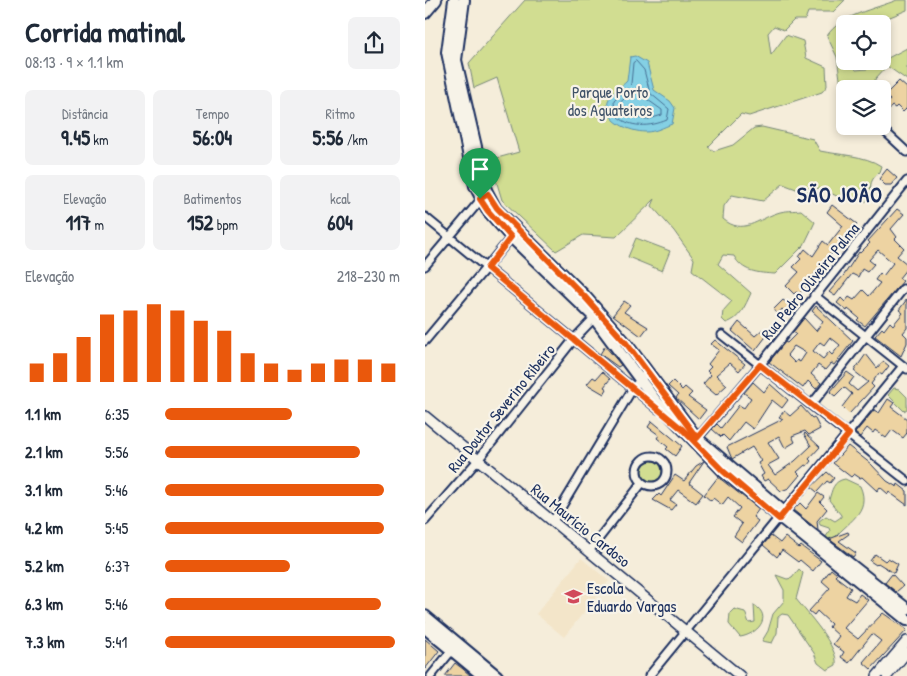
<!DOCTYPE html>
<html lang="pt">
<head>
<meta charset="utf-8">
<style>
	body { margin:0; font-family:"Patrick Hand",sans-serif; background:#f2f2f3; color:#1f2937; height:100vh; display:flex; flex-direction:column; font-size:19px; white-space:nowrap }
	* { box-sizing:border-box; margin:0 }
	p { font-size:16px; color:#747a83 }
	.icon { flex:none; width:28px; height:28px; fill:none; stroke:currentColor; stroke-width:2; stroke-linecap:round; stroke-linejoin:round }
	.map { position:relative; flex:1; overflow:hidden }
	.drawer { display:flex; flex-direction:column; background:#fff; width:425px }
	.drawer>* { flex:none }
	.buttons { position:absolute; left:411px; top:15px; display:grid; gap:10px }
	.buttons a { display:grid; place-items:center; width:55px; height:55px; border-radius:8px; background:#fff; box-shadow:0 2px 8px #0003; font-size:25px }
	.pin { position:absolute; display:grid; place-items:center; width:42px; height:42px; color:#fff; margin:-51px -21px; border-radius:50% 50% 50% 0; rotate:-45deg; box-shadow:0 0 5px #0007 }
	.pin .icon { rotate:45deg }
	.round { display:grid; place-items:center; flex:none; width:52px; height:52px; border-radius:8px; background:#f2f2f3 }
	.overview { display:flex; align-items:center; justify-content:space-between; height:85px; padding:0 25px }
	h1 { font-size:28px; font-weight:700; line-height:38px }
	.metrics { display:grid; grid-template-columns:repeat(3,1fr); gap:8px; height:85px; padding:5px 25px }
	.metrics div { display:grid; align-content:center; border-radius:8px; background:#f2f2f3; text-align:center }
	.metrics b { font-size:21px; font-weight:700 }
	.metrics small { font-size:14px; font-weight:400 }
	.metrics p { font-size:14px }
	.chart { height:140px; padding:10px 25px }
	.chart p { display:flex; justify-content:space-between }
	.chart svg { width:100%; height:90px; margin-top:5px; stroke:#ea580c; stroke-width:6 }
	ul { padding:0 25px; list-style:none; font-size:16px }
	li { display:grid; grid-template-columns:80px 60px 1fr; align-items:center; height:38px }
	li i { height:12px; border-radius:6px; background:#ea580c }
	main { display:flex; flex:1; min-height:0 }
	.map>svg:first-child { display:block }
</style>
</head>
<body>
<main>
<section class="drawer">
<div class="overview"><div><h1>Corrida matinal</h1><p>08:13 · 9 × 1.1 km</p></div><a class="round"><svg class="icon" aria-label="share" viewBox="0 0 24 24"><path d="M12 15V3M7 8l5-5 5 5M5 13v7h14v-7"/></svg></a></div>
<div class="metrics">
<div><p>Distância</p><b>9.45<small> km</small></b></div>
<div><p>Tempo</p><b>56:04</b></div>
<div><p>Ritmo</p><b>5:56<small> /km</small></b></div>
</div>
<div class="metrics">
<div><p>Elevação</p><b>117<small> m</small></b></div>
<div><p>Batimentos</p><b>152<small> bpm</small></b></div>
<div><p>kcal</p><b>604</b></div>
</div>
<div class="chart"><p><span>Elevação</span>218–230 m</p>
<svg viewBox="0 0 160 44" preserveAspectRatio="none"><path d="M5 44V35M15 44V30M25 44V22M35 44V11M45 44V9M55 44V6M65 44V9M75 44V14M85 44V19M95 44V30M105 44V35M115 44V38M125 44V35M135 44V33M145 44V33M155 44V35"/></svg>
</div>
<ul>
<li><b>1.1 km</b>6:35<i style="width:54%"></i></li>
<li><b>2.1 km</b>5:56<i style="width:83%"></i></li>
<li><b>3.1 km</b>5:46<i style="width:93%"></i></li>
<li><b>4.2 km</b>5:45<i style="width:93%"></i></li>
<li><b>5.2 km</b>6:37<i style="width:53%"></i></li>
<li><b>6.3 km</b>5:46<i style="width:92%"></i></li>
<li><b>7.3 km</b>5:41<i style="width:98%"></i></li>
</ul>
</section>
<div class="map">
<svg width="482" height="676" viewBox="0 0 482 676">
	<rect width="100%" height="100%" fill="#f5edda"/>
	<filter id="ink" filterUnits="userSpaceOnUse"><feTurbulence type="fractalNoise" baseFrequency=".02" numOctaves="2"/><feDisplacementMap in="SourceGraphic" scale="10" xChannelSelector="R" yChannelSelector="G"/><feConvolveMatrix kernelMatrix="1 2 1 2 8 2 1 2 1" color-interpolation-filters="sRGB"/></filter>
	<g filter="url(#ink)">
		<path fill="#f3e5c9" d="M156 558 184 581 139 637 111 614Z"/>
		<path fill="#d1dd91" stroke="#768678" d="M100 0H420L408 12H383L380 20H369L359 30 349 26 343 33 346 55 361 35 378 41 381 58 401 67 402 86 397 92 324 116 316 114 283 147 289 151 308 145 329 128 337 127 388 139 395 151C414 155 440 155 456 166L454 172C446 180 444 184 447 195L442 201C423 204 411 195 394 188L379 192 358 184 338 201 307 195 299 206 298 219C318 236 333 219 352 213 360 210 369 211 376 210L390 222 379 245 350 274C333 273 317 272 309 256L298 255 293 264 326 293C320 306 315 319 301 323L297 319 298 311 307 301 267 270 269 259 249 231 227 206 230 199 191 237 158 235 131 251 77 200 65 160 94 152 72 78 49 88 44 63Z
			M472 0H482V10L448 24H420V61H423L431 70 442 69 482 48V80L462 66 450 79V89H420V97L417 94 412 57 402 36C415 15 450 9 472 0Z
			M211 238 245 251 237 271 203 257Z
			M469 388 474 389 482 397V409L479 411 463 395Z
			M215 471a11 11 0 1 1 22 0a11 11 0 1 1-22 0Z
			M420 479 435 486C447 513 421 522 407 541H403L400 538 405 531 404 528 395 525 394 521 401 516 410 521 416 517V515L404 500C407 490 408 481 420 479Z
			M374 569 378 573 371 599C382 613 414 647 411 665L402 670 393 663 389 653 363 615 357 614 353 617 352 633 347 643 337 641 343 631 348 614 359 601V590L351 575 362 579 367 578Z
			M329 605C349 617 331 635 315 637L304 624 305 613 309 609 320 612 324 623 330 622Z"/>
		<path fill="#84d0e4" stroke="#5a90ae" d="M210 56 222 63 229 90 245 101 250 108 247 124C239 127 230 132 221 132 205 132 178 121 183 101 186 93 196 87 202 81L205 57Z"/>
		<g fill="none" stroke-linecap="round" stroke-linejoin="round">
			<path stroke="#456f94" stroke-width="1" d="M211 61 219 70 225 93 244 109 242 120C225 127 204 129 190 114L189 101 206 84 208 63Z
				M214 86 223 100 237 110V115L221 120 196 111 195 103Z"/>
		</g>
		<path fill="#edd3a2" stroke="#1b2f5e" fill-rule="evenodd" d="M474 81 482 88V108L478 112 472 106 470 108 467 106 458 116V108L465 100 460 95Z
			M462 169 472 178 466 185H460L454 179Z
			M407 205 432 224 417 239 406 255 404 254 379 289 374 294 371 292 369 294 361 286 374 272 368 267 376 259 374 257 380 249 388 256 398 241 403 245 418 226 402 212Z
			M472 209 479 214 466 229 472 237 470 239 479 248 472 256 482 264V268L474 278 478 281 440 326 432 320 434 318 423 309 422 311 412 303 416 298 420 302 424 297 429 300 438 290 444 296 455 283 450 280 455 273 458 276 468 263 453 250 444 260 449 264 442 272 437 269 433 277 427 274 410 296 404 292 419 275 434 252 435 253 445 243 443 241Z
			M482 299V328L478 333 482 337V343L476 356 450 336 457 328 459 330 465 322 468 325 478 313 474 310Z
			M358 300 366 306 361 312 357 309 353 314 348 310Z
			M199 301 205 305 199 312 223 327 216 336 188 315Z
			M391 306 428 341 409 365 406 363 400 370 393 365 386 374 396 383 391 389 383 381 378 388 344 362 360 342 362 343 371 334 368 332 379 318 391 331 398 321 387 311ZM405 337 415 345 407 355 404 352 398 359 388 351 395 342 399 345ZM369 346 381 353 375 362 372 360 370 363 362 355Z
			M314 322 330 336 338 329 343 334 330 351 307 331Z
			M290 340 320 364 314 371 305 363 291 375 302 385 291 395 278 384 286 375 282 371 286 367 283 364 294 350 286 344Z
			M180 346 196 365 193 367 175 354Z
			M441 354 452 368 458 361 464 366 457 375 454 373 446 384 449 387 424 414 417 407 427 394 419 387 410 396 405 392 422 372 429 377 424 384 432 391 443 382 429 371Z
			M177 372 185 379 179 387 182 389 179 394 162 384 168 377 171 379Z
			M248 381 257 390 260 387 267 393 263 397 281 410 274 419 251 398 253 395 243 386Z
			M328 382 339 392 345 384 363 400 357 408 347 400 328 429 319 422 304 441 298 435 296 437 287 429 292 424 296 428 314 405 319 408 326 398 319 393Z
			M463 399 469 403 466 407 482 419V433L478 438 467 430 461 438 450 430 448 433 442 428 435 437 430 433 449 410 454 413Z
			M376 406 387 418 389 417 395 429 384 435 380 431 367 436 370 442 360 448 354 436 343 442 354 459 343 465 350 475 370 461 386 446 379 434 380 433 395 447 384 459 386 461 382 466 380 465 372 472 375 475 364 488 356 491 343 479 339 481 336 476 339 474 333 463 336 461 327 447 307 459 302 447 358 419 354 417 359 411 365 416Z
			M227 421 257 446 250 456 241 449 243 447 232 438 234 435 223 427Z
			M423 446 446 464 462 481 472 487 473 484 482 491V505L464 492 463 494 455 487 452 491 437 477 435 478 429 474 426 477 408 463Z
			M279 461 264 483 278 494 271 503 253 490 245 500 251 504 246 510 228 500 234 494 236 496 250 475 259 481 271 466Z
			M402 472 409 478 405 483 402 481 392 492 386 487Z
			M293 477 334 509 328 517 333 521 317 542 309 536 317 524 308 517 315 508 303 497 297 505 288 498 286 501 279 495Z
			M393 493 399 497 395 502 402 509 392 521 393 530 368 510 375 503 381 509Z
			M423 532 424 534 414 541 431 553 428 557 404 539Z
			M346 536 355 543 360 537 374 548 376 546 396 561 388 571 375 560 373 562 357 550 352 557 338 545Z
			M450 554 460 561 463 558 473 564 469 573 453 563 451 565 445 561Z
			M406 569 412 574 410 576 426 588 421 596 430 601 435 594 443 600 419 628 433 639 458 613 482 630 446 669 438 662 456 641 447 634 424 663 416 657 419 652 408 644 414 636 404 627 406 624 392 611 389 615 384 611 405 588 397 581Z
			M467 574 478 586 471 592 460 583Z
			M0 639 14 651 0 669Z
			M30 663 38 669 46 676H20Z"/>
		<g fill="none" stroke-linecap="round" stroke-linejoin="round">
			<defs>
				<path id="minor" d="M454 126 482 152
					M0 217 233 409
					M0 266 58 197
					M389 295 482 369
					M297 335 482 481
					M0 341 89 234
					M387 404 478 289
					M271 440 335 365 482 181
					M212 471a15 15 0 1 1 30 0a15 15 0 1 1-30 0Z
					M0 521 53 460 149 339 172 315
					M128 521 208 388 222 372
					M164 551 217 483
					M6 676 27 650
					M224 676 478 366"/>
				<path id="tertiary" d="M0 416 315 676
					M452 676 482 641
					M462 676 482 652"/>
				<path id="secondary" d="M29 0 22 52 50 186 63 211 86 237 167 315 231 401 298 471 482 620
					M39 0 31 60 61 190 71 209 159 295 201 343 272 438 359 512 482 609
					M0 13 11 0
					M0 616 72 676
					M0 628 58 676"/>
			</defs>
			<use href="#minor" stroke="#1b2f5e" stroke-width="11"/>
			<use href="#tertiary" stroke="#1b2f5e" stroke-width="12"/>
			<use href="#secondary" stroke="#1b2f5e" stroke-width="14"/>
			<use href="#minor" stroke="#f7f3e8" stroke-width="7"/>
			<use href="#tertiary" stroke="#f7f3e8" stroke-width="9"/>
			<use href="#secondary" stroke="#f7f3e8" stroke-width="10"/>
		</g>
	</g>
	<g fill="none" stroke-linecap="round" stroke-linejoin="round" filter="url(#ink)">
		<defs>
			<path id="route" d="M63 194 72 208 159 296 201 343 272 438 335 365 424 434 354 519 298 471 257 429 62 268 86 237 63 211 55 199Z"/>
		</defs>
		<use href="#route" stroke="#fff" stroke-width="10"/>
		<use href="#route" stroke="#ea580c" stroke-width="6"/>
	</g>
	<defs>
		<symbol id="school-bare" viewBox="-9 -9 18 18"><path d="M0-5L7-2L0 1L-7-2ZM-4 1L0 2.5L4 1V4Q0 6-4 4Z" fill="#d1495b" stroke="#f7f3e8" stroke-width="2.5" paint-order="stroke"/></symbol>
	</defs>
	<g fill-rule="evenodd">
		<use href="#school-bare" x="136" y="584" width="25" height="25"/>
	</g>
	<g text-anchor="middle" dominant-baseline="central" stroke-width="4.5" stroke-linejoin="round" paint-order="stroke">
		<g font-size="16" fill="#3f5268" stroke="#f7f3e8">
			<text x="185" y="92">Parque Porto<tspan x="185" dy="18">dos Aguateiros</tspan></text>
		</g>
		<g font-size="16" fill="#1b2f5e" stroke="#f7f3e8">
			<text transform="translate(385 281) rotate(-51)">Rua Pedro Oliveira Palma</text>
			<text transform="translate(76 408) rotate(-51)">Rua Doutor Severino Ribeiro</text>
			<text transform="translate(156 525) rotate(39)">Rua Maurício Cardoso</text>
		</g>
		<g font-size="16" fill="#1b2f5e" stroke="#f7f3e8" text-anchor="start">
			<text x="162" y="588">Escola<tspan x="162" dy="18">Eduardo Vargas</tspan></text>
		</g>
		<g font-size="21" font-weight="bold" letter-spacing="1" fill="#1b2f5e" stroke="#f7f3e8">
			<text x="415" y="194">SÃO JOÃO</text>
		</g>
	</g>
</svg>
<div class="buttons">
<a><svg class="icon" aria-label="locate" viewBox="0 0 24 24"><circle cx="12" cy="12" r="6"/><path d="M12 2v4M12 18v4M2 12h4M18 12h4"/></svg></a>
<a><svg class="icon" aria-label="layers" viewBox="0 0 24 24"><path d="M12 4l9 5-9 5-9-5zM3 14l9 5 9-5"/></svg></a>
</div>
<div class="pin" style="left:55px;top:199px;background:#1e9e55"><svg class="icon" aria-label="arrive" viewBox="0 0 24 24"><path d="M6 21V4h12l-3 4 3 4H6"/></svg></div>
</div>
</main>
</body>
</html>
